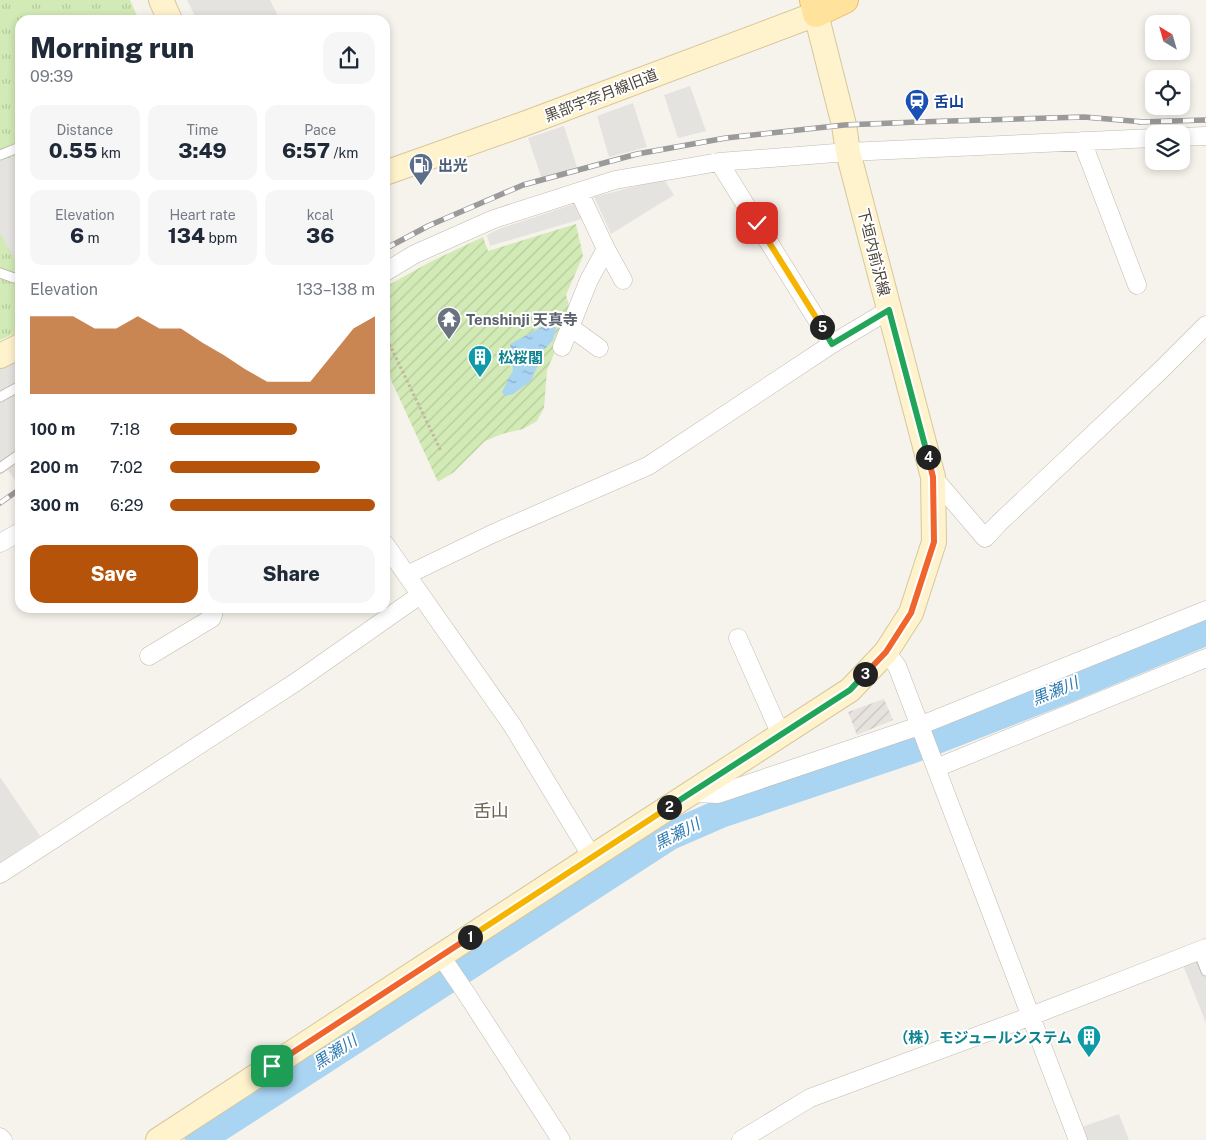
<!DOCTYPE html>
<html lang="en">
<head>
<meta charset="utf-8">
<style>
	body { margin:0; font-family:"Public Sans","Noto Sans JP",sans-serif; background:#f6f6f7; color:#1f2937; height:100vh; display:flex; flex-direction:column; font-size:19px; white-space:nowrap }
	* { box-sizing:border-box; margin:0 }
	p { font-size:16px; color:#747a83 }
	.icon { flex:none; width:28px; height:28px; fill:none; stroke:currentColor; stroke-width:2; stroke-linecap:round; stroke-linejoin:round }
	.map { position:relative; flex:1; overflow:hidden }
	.side { position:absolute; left:15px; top:15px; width:375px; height:598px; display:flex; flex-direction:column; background:#fff; border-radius:15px; box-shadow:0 2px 8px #0003 }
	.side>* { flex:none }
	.needle { width:32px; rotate:323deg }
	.fabs { position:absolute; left:1145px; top:15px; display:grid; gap:10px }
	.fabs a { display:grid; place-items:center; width:45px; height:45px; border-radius:10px; background:#fff; box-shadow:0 2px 8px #0003; font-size:25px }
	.pin { position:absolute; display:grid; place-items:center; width:42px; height:42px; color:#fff; margin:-21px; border-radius:10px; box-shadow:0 2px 8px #0006 }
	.km { position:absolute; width:25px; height:25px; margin:-12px; border-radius:50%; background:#222; color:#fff; font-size:14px; line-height:25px; text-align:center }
	.round { display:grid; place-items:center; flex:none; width:52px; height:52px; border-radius:15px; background:#f6f6f7 }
	.summary { display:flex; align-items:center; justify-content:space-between; height:85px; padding:0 15px }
	h1 { font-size:28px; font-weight:800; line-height:38px }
	.figures { display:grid; grid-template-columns:repeat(3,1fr); gap:8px; height:85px; padding:5px 15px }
	.figures div { display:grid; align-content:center; border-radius:12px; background:#f6f6f7; text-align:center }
	.figures b { font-size:21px; font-weight:800 }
	.figures small { font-size:14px; font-weight:400 }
	.figures p { font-size:14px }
	.chart { height:140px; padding:10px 15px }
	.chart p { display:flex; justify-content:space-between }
	.chart svg { width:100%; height:90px; margin-top:5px; fill:#b45309; opacity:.7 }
	.cta { display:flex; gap:10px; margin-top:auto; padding:10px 15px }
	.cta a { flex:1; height:58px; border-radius:15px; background:#b45309; color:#fff; font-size:20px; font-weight:800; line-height:58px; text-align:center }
	.cta a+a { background:#f6f6f7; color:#1f2937 }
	ul { padding:0 15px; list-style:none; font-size:16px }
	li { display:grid; grid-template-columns:80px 60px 1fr; align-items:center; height:38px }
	li i { height:12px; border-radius:6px; background:#b45309 }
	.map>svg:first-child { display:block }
</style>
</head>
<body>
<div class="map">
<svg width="1206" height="1140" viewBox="0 0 1206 1140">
	<defs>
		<pattern id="industrial-furrows" width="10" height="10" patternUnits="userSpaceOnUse" patternTransform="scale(1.25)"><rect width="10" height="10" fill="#e6e2dd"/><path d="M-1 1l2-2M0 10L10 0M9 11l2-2" fill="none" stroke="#c7c3be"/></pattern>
		<pattern id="park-tufts" width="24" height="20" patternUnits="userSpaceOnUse" patternTransform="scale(1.25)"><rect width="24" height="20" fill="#d2eab5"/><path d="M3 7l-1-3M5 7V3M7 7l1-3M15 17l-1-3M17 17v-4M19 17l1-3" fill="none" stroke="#b6ca9c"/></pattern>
		<pattern id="garden-furrows" width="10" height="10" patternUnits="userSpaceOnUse" patternTransform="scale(1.25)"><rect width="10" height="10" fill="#d2eab5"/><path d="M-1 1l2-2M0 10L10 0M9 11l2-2" fill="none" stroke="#b6ca9c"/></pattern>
		<pattern id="water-ripples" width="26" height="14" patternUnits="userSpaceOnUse" patternTransform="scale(1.25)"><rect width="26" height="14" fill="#a9d4f2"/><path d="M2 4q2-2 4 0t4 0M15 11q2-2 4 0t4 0" fill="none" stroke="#8caec5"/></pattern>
	</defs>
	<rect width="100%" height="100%" fill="#f6f3ec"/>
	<path fill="url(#industrial-furrows)" d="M884 699 893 720 857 735 848 712Z"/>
	<path fill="url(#park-tufts)" d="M0 0H130L139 20H20V331L0 340Z"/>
	<path fill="url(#garden-furrows)" d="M576 224 583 256 566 295 570 309 563 333 547 370 544 408 537 421 523 429 502 434 485 441 454 472 438 482 385 367V287L430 262 483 237 488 251Z"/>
	<path fill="#e5e3e0" d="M187 0H270L280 20H197Z
		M690 86 706 131 678 138 664 95Z
		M633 103 647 147 609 157 597 116Z
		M564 126 577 167 542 179 528 138Z
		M20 154V268L0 233V161Z
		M664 179 674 195 611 234 594 197Z
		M589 199 595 215 490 246 487 235 499 229Z
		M20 352V481L17 483 8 470 0 475V363Z
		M0 777 40 836 0 863Z
		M1206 957V1023L1183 965Z
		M1119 1114 1129 1140H1087L1082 1127Z"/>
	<path fill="url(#water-ripples)" d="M551 322 556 328 553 340 541 353 538 365 531 381 513 394 505 396 502 392 513 370 510 344Z"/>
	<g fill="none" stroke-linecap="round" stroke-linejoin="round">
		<path stroke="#a9d4f2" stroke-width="29" d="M199 1140 669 836 722 813 912 749 1063 690 1206 631"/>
		<defs>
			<path id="lane" d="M0 155 20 147
				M0 273 14 278 20 277
				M0 397 20 386
				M0 468 20 454
				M1198 951 1206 971"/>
			<path id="street" d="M1181 137 1206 136
				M1082 141 1137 285
				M719 162 832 344
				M579 192 606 249 623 280
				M385 272 415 254 494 219 615 180 719 162 848 152 1154 138
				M570 327 599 348
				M562 347 589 280 606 249
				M933 477 985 538 999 523 1161 370 1206 325
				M0 543 20 532
				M385 544 512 725 592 857
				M407 575 492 534 648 466 832 344 889 310
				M738 638 781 735
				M886 652 897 666 1078 1140
				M149 656 212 618 215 608
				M936 768 1206 658
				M692 793 718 794 919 726 1206 610
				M0 874 296 682 420 595
				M447 965 468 996 561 1140
				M0 1137 3 1140
				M741 1140 810 1098 1031 1016 1206 948"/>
			<path id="secondary" d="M161 0 170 20
				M0 356 20 346
				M158 1140 592 857 850 690 886 652 911 613 934 542 933 477 848 152 844 125 816 14 529 122 385 173"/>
			<path id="primary" d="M813 0 816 14 845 0"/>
		</defs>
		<use href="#lane" stroke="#c2bbae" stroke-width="11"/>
		<use href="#street" stroke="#c2bbae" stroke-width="19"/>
		<use href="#secondary" stroke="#d6c79b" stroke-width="26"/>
		<use href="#primary" stroke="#e6c16a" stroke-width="28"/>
		<path stroke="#c4b79f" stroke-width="3" stroke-dasharray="2.5 2.5" stroke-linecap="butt" d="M385 335 441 451"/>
		<use href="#lane" stroke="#fff" stroke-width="9"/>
		<use href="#street" stroke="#fff" stroke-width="18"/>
		<use href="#secondary" stroke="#fff3cd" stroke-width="24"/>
		<use href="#primary" stroke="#ffe39c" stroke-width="26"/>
		<defs>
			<path id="rail" d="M1139 122 1206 120
				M385 249 428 226 523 185 637 154 726 138 844 125 917 122 1084 117 1144 122
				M0 503 20 489"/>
		</defs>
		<use href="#rail" stroke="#9a9a9a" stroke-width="5.5"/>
		<use href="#rail" stroke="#fff" stroke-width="4" stroke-dasharray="11" stroke-linecap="butt"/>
	</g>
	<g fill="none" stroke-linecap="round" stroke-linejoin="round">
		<defs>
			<path id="split-1" d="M272 1066 470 937"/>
			<path id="split-2" d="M470 937 669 807"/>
			<path id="split-3" d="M669 807 850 690 865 674"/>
			<path id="split-4" d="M865 674 886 652 911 613 934 542 933 477 928 457"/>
			<path id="split-5" d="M822 327 832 344 889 310 928 457"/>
			<path id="split-6" d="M757 223 822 327"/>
		</defs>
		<use href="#split-1" stroke="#fff" stroke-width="10"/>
		<use href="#split-2" stroke="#fff" stroke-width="10"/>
		<use href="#split-3" stroke="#fff" stroke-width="10"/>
		<use href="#split-4" stroke="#fff" stroke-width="10"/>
		<use href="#split-5" stroke="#fff" stroke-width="10"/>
		<use href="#split-6" stroke="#fff" stroke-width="10"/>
		<use href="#split-1" stroke="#f0652b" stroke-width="6"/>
		<use href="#split-2" stroke="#f5b400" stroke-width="6"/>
		<use href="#split-3" stroke="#22a559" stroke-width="6"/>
		<use href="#split-4" stroke="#f0652b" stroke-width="6"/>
		<use href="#split-5" stroke="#22a559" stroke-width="6"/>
		<use href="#split-6" stroke="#f5b400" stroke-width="6"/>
	</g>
	<defs>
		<symbol id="station-pin" viewBox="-11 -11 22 30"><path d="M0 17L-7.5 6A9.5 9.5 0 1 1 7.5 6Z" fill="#1a4fb4" stroke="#fff"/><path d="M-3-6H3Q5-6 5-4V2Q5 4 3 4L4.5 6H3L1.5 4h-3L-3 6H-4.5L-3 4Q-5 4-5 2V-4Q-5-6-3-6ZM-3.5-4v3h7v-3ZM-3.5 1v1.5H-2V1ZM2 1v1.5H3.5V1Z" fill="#fff"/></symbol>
		<symbol id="fuel-pin" viewBox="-11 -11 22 30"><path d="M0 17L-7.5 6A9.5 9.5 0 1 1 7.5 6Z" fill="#5c6f8a" stroke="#fff"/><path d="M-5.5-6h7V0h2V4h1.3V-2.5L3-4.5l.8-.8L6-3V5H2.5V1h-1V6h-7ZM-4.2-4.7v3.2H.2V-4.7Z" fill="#fff"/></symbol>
		<symbol id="temple-pin" viewBox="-11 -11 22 30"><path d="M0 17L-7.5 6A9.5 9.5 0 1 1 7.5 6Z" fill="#6b7280" stroke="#fff"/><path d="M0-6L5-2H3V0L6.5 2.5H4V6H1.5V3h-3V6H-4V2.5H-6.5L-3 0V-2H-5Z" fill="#fff"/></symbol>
		<symbol id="building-pin" viewBox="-11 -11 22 30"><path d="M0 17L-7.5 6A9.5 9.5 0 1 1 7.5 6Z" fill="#0f9aa8" stroke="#fff"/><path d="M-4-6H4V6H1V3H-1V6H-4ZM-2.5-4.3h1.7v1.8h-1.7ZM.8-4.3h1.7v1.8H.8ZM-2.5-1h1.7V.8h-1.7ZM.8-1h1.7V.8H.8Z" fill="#fff"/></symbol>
	</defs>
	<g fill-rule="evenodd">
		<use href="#station-pin" x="903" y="87" width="28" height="38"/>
		<use href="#fuel-pin" x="407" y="151" width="28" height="38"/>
		<use href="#temple-pin" x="435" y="305" width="28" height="38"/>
		<use href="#building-pin" x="466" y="343" width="28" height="38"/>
		<use href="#building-pin" x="1075" y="1023" width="28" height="38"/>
	</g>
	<g text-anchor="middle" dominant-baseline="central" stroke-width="4" stroke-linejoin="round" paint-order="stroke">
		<g font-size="15" fill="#4b4439" stroke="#fff">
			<text transform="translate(601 95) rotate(-21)">黒部宇奈月線旧道</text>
			<text transform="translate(874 252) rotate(76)">下垣内前沢線</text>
		</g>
		<g font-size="15" font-weight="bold" fill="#164399" stroke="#fff" text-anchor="start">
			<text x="934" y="101">舌山</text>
		</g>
		<g font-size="15" font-weight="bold" fill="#4e5e75" stroke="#fff" text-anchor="start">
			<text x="438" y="165">出光</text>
		</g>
		<g font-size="15" font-weight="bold" fill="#5b616d" stroke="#fff" text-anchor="start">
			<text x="466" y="319">Tenshinji 天真寺</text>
		</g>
		<g font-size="15" font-weight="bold" fill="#0d838f" stroke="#fff" text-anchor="start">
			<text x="498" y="357">松桜閣</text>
			<text x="1072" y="1037" text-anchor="end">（株）モジュールシステム</text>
		</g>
		<g font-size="16" font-style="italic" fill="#2e7ab2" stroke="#fff">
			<text transform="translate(1055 691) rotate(-22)">黒瀬川</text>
			<text transform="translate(677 834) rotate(-27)">黒瀬川</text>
			<text transform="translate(335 1052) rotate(-33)">黒瀬川</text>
		</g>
		<g font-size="18" fill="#6e6250" stroke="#fff">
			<text x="491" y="810">舌山</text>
		</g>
	</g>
</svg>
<div class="fabs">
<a><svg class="needle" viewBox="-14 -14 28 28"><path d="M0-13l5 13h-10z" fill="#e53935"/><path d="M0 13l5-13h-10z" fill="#747a83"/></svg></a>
<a><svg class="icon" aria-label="locate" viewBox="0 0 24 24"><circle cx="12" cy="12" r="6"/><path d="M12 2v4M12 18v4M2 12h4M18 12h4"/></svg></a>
<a><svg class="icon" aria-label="layers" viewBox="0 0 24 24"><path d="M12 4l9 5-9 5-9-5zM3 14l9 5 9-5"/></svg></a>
</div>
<div class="pin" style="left:272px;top:1066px;background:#1e9e55"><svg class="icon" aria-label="arrive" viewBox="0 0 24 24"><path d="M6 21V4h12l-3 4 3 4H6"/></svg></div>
<div class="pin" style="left:757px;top:223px;background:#d93025"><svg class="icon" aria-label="check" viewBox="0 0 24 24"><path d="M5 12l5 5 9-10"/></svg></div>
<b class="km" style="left:470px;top:937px">1</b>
<b class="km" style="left:669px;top:807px">2</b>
<b class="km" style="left:865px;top:674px">3</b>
<b class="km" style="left:928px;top:457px">4</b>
<b class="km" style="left:822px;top:327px">5</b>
<section class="side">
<div class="summary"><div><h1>Morning run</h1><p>09:39</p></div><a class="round"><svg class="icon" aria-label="share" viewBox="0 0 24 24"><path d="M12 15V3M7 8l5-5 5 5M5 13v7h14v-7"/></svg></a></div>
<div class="figures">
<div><p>Distance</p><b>0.55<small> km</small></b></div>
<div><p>Time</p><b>3:49</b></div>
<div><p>Pace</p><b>6:57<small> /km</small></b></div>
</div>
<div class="figures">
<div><p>Elevation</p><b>6<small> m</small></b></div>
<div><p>Heart rate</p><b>134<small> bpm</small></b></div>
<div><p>kcal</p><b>36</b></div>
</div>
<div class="chart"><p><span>Elevation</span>133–138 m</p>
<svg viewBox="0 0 160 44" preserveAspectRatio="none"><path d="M0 44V6L10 6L20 6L30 12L40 12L50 6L60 12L70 12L80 19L90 25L100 32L110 38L120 38L130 38L140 25L150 12L160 6V44z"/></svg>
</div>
<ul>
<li><b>100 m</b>7:18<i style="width:62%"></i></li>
<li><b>200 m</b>7:02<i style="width:73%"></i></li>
<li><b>300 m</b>6:29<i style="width:100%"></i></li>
</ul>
<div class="cta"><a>Save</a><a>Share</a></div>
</section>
</div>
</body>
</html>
